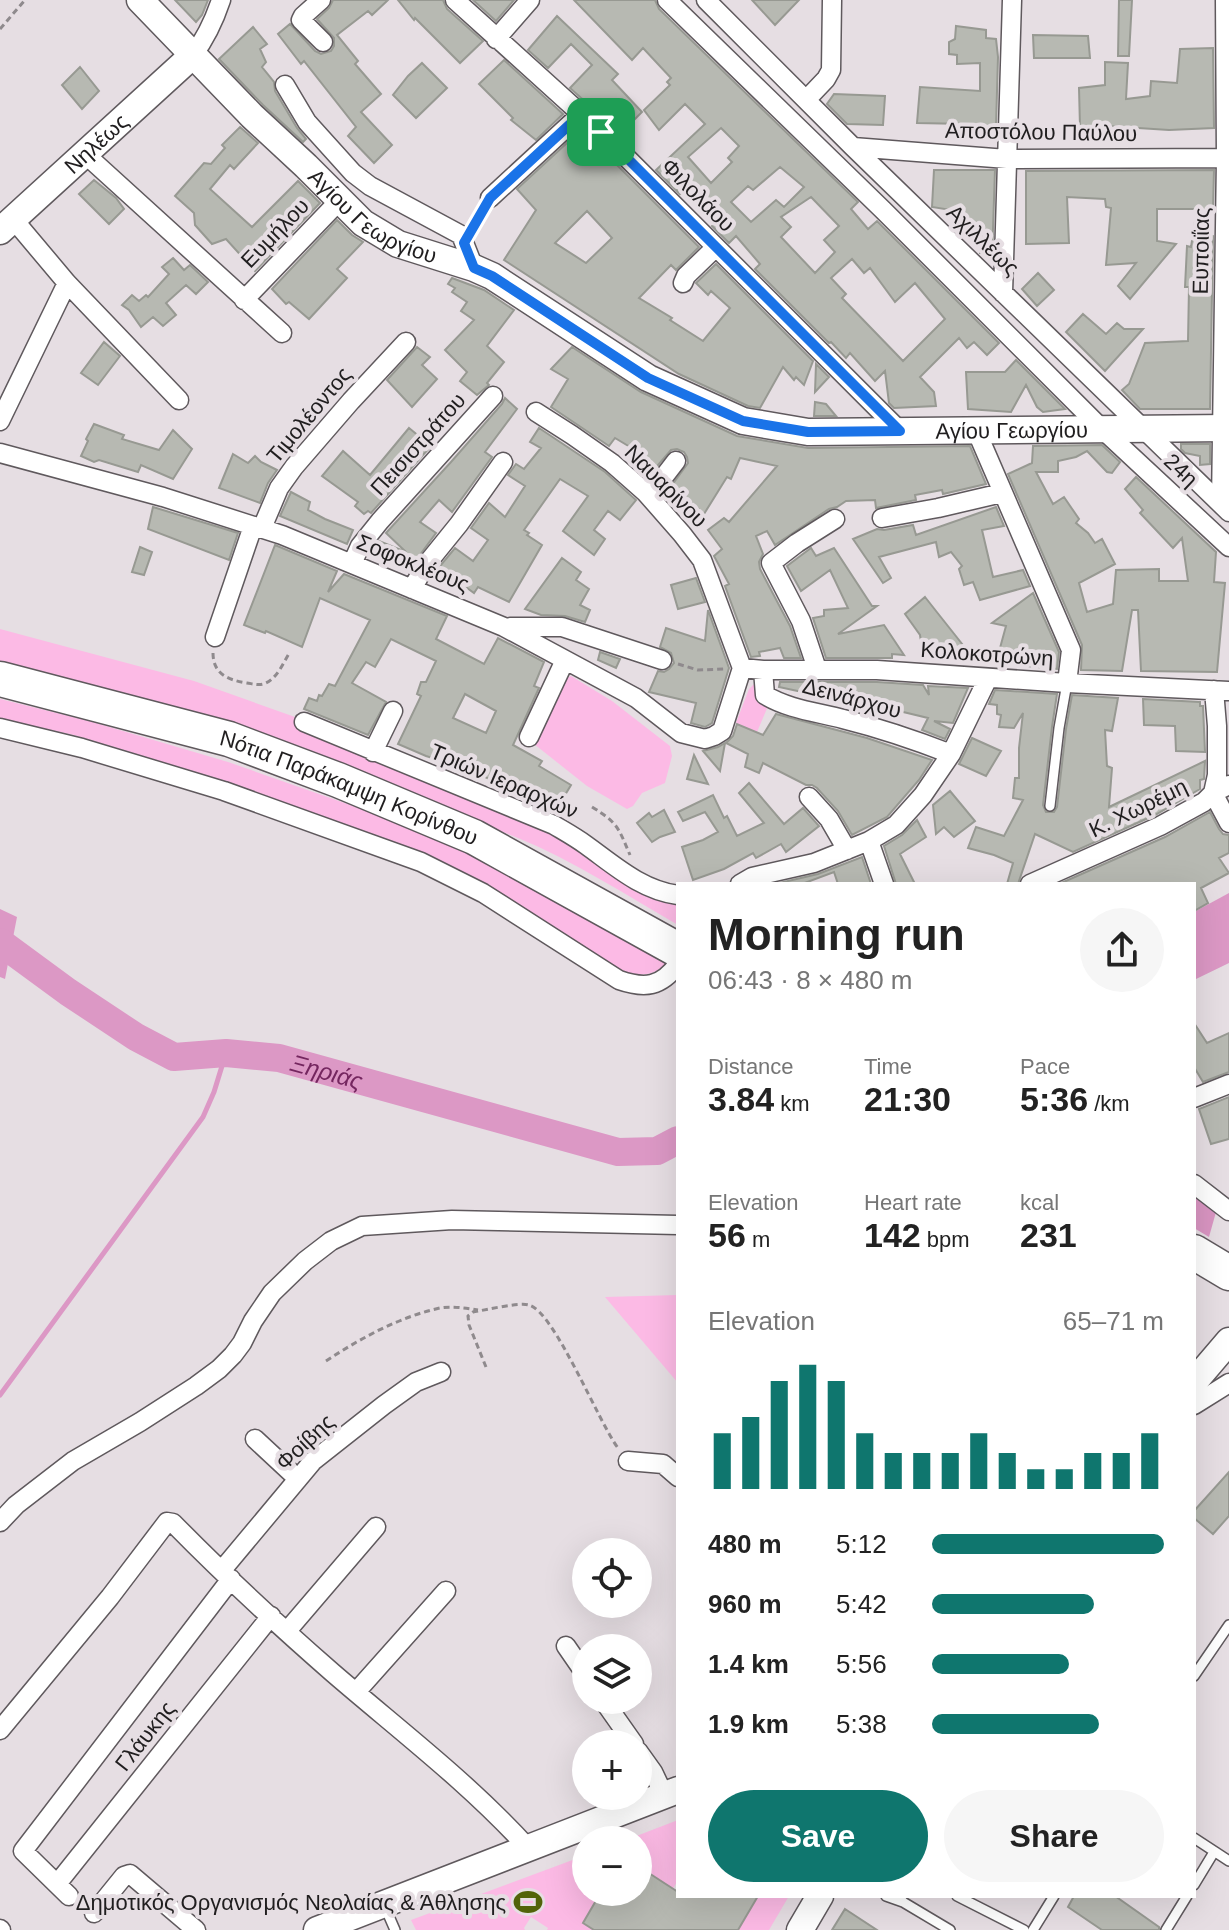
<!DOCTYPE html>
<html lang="en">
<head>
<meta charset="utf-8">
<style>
	body { margin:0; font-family:Helvetica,sans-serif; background:#f6f6f6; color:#222; height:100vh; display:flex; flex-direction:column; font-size:30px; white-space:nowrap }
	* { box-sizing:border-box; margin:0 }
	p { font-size:26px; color:#767676 }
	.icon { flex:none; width:44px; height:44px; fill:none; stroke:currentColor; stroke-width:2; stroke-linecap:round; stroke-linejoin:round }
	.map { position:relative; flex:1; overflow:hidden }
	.details { position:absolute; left:676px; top:882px; width:520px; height:1016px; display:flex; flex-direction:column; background:#fff; border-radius:0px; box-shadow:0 8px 32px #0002 }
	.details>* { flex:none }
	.tools { position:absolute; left:572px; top:1538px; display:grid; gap:16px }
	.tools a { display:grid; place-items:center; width:80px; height:80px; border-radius:50%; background:#fff; box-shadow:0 8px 32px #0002; font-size:40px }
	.pin { position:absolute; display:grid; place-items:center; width:68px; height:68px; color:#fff; margin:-34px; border-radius:16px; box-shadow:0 4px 12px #0006 }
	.round { display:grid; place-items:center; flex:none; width:84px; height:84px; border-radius:42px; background:#f6f6f6 }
	.summary { display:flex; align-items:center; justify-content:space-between; height:136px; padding:0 32px }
	h1 { font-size:44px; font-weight:600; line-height:60px }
	.metrics { display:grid; grid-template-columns:repeat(3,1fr); gap:12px; height:136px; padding:8px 32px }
	.metrics div { display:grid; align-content:center }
	.metrics b { font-size:34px; font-weight:600 }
	.metrics small { font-size:22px; font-weight:400 }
	.metrics p { font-size:22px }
	.chart { height:224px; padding:16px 32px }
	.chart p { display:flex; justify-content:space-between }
	.chart svg { width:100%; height:144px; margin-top:8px; stroke:#0f766e; stroke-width:6 }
	.action { display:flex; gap:16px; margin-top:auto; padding:16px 32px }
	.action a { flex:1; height:92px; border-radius:48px; background:#0f766e; color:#fff; font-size:32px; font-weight:600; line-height:92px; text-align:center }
	.action a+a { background:#f6f6f6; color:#222 }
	ul { padding:0 32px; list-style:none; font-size:26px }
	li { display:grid; grid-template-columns:128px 96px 1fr; align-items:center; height:60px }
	li i { height:20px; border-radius:10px; background:#0f766e }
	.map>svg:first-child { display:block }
</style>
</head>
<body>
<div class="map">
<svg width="1229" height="1930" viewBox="0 0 1229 1930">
	<rect width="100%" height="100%" fill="#e6dee3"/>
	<path fill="#fcbae5" d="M0 629 194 681 295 717 294 725 539 824 678 902V925C626 895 574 861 518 838 350 769 174 721 0 667Z
		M571 676 612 701 670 746 672 756 665 783 642 793 633 806 627 809 587 786 534 744 564 679Z
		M756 682 768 706 757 732 736 723 749 689Z
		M0 699 89 721 228 762 373 813 487 856 674 958C656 973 650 977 626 973L520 908 363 832 218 779 74 735 0 719Z
		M678 1295V1383L605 1297Z
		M678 1820V1880L649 1930 663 1883 638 1866V1840H626Z
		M586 1855V1892H601L583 1923 594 1930H547L548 1928 531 1917 524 1928 525 1930H416L411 1920Z
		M758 1896H789L769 1930H738Z"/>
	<path fill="#d995c2" d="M1194 1195 1216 1212 1209 1237 1194 1228Z"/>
	<path fill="#dc98c5" d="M1229 893V963L1194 980V912Z
		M0 909 17 917 5 979 0 977Z"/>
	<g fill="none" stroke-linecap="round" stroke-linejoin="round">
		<path stroke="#dc98c5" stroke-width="5" d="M0 1395 203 1117 214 1092 226 1053"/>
		<path stroke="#dc98c5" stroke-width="28" id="s1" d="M0 942 68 992 136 1037 174 1057 226 1053 279 1058 618 1152 657 1151 678 1140"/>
	</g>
	<path fill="#b7b9b2" stroke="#979992" stroke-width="2" fill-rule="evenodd" d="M175 0H208L202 15 196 22Z
		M333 0H388L372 15 368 11 337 35 358 61 355 64 381 94 361 112 392 145 374 163 348 136 356 127 304 61 301 64 278 34 290 24 315 51 321 54 331 51 334 46V38L317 19 329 8Z
		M398 0H443L447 9 483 41 460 63 415 18 414 20Z
		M473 0H514L496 21Z
		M574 0H655L659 9 858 202 851 209 868 229 877 221 999 343 987 355 974 342 967 348 959 338 920 377 934 392 936 406 894 408 889 403 885 371 875 381 850 353 846 358 831 342 829 343 755 269 760 264 736 236 729 243 712 226 722 217 691 184 680 194 656 170 705 124 685 104 659 130 644 110 670 85 667 82 671 78 643 48 632 60ZM721 128 739 146 728 158 732 162 711 183 688 157ZM780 167 804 187 784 207 776 200 751 222 731 202 748 186 753 190ZM811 197 839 226 824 240 835 252 815 273 781 237 791 227 781 217ZM852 259 864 273 870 268 895 302 915 283 945 319 903 361 842 298 846 294 831 278Z
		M752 0H799L775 25Z
		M1119 0H1132L1129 56H1118Z
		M557 16 618 74 612 80 642 112 621 133 610 121 608 122 570 88 592 65 571 44 548 68 528 50Z
		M956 26 986 30V38L996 39 998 57 996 126H967V124L917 123 920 87 980 91V63L957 64V55L949 54V42L955 39Z
		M253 27 267 44 260 49 266 62 262 67 274 82 275 91 297 128 306 139 303 142 263 105 219 59Z
		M1033 35 1088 36 1090 58H1034Z
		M1213 48 1214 128 1169 130 1107 126 1080 127 1079 88 1105 85V62L1128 63 1126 99 1150 96 1151 81 1177 83 1180 49Z
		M504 60 563 114 536 140 511 120 513 118 479 84Z
		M422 63 447 88 416 118 393 95 408 76Z
		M80 67 99 91 82 109 62 85Z
		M834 94 885 96 883 125 847 124 827 104Z
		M240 127 258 143 234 169 230 165 210 189 252 227 298 181 320 203 255 271 226 239 212 244 195 225 194 213 175 196 204 163 211 164 225 148 222 145Z
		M581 130 608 160 610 158 699 247 676 270 671 265 639 298 672 318 670 320 703 341 730 308 711 291 708 295 696 283 716 264 813 361 804 385 796 377 794 380 783 367 760 408 748 406 679 374 504 260 536 210 517 189ZM587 211 612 238 586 263 555 243Z
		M934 170H995L992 258 986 257V253H980V245H974L975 230 971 228 970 219 964 217V212L932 207Z
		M1214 170 1213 209H1207L1206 235 1213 236 1210 409H1140L1122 390 1129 384 1145 343 1188 341 1189 287H1185L1187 246 1191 247 1197 209H1157V241L1176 244 1130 299 1118 286 1136 263 1106 265 1111 208 1106 207 1105 199 1067 197 1069 243 1026 244V171Z
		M94 180 116 198 124 209 109 224 79 194Z
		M337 220 352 235 363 242 337 269 347 278 309 319 289 302 286 304 272 289Z
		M173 258 184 270 190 265 208 282 196 294 186 285 166 303 176 315 163 326 153 317 141 327 129 310 122 305 132 295 139 301 146 295 148 297 169 274 162 267Z
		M1038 273 1054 290 1037 306 1022 289Z
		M452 278 484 290 514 310 487 346 504 362 487 383 489 385 477 395 460 381 467 372 445 350 474 320 461 311 467 302 452 292 455 288 448 284Z
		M1083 314 1106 334 1117 323 1124 329H1143L1105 371 1066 332Z
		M104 342 120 356 98 385 81 373Z
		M417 347 430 357 422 365 437 379 412 407 387 380Z
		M572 347 641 392 737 436 808 448 970 446 986 484 943 494 942 490 915 495 916 500 876 508 875 500 846 501 837 507 829 509 775 545 767 531 756 536 763 554 759 562 760 569 790 626 801 658H784L780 648 759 652 760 656 751 657 725 586 729 584 714 556 722 549 708 530 724 518 729 522 777 466 740 458 731 479 727 477 704 514 678 490 669 501 664 496 688 463 687 457 684 452 677 449 671 450 647 478 632 464 640 453 615 438 609 446 551 407 568 379 551 369Z
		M1016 360 1065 409 1043 412 1037 407 1026 385 1011 412 968 409 966 372H1005Z
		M816 364 829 377 815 392Z
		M505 398 517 409 485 452 492 457 452 512 439 500 420 522 436 533 411 567 371 552 379 541 406 552 386 533 451 462 502 404Z
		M815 402 826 404 836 416H814Z
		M94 424 124 435 122 439 159 450 173 430 192 449 173 479 141 465 138 472 99 460 94 462 81 456 88 441 86 439Z
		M409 428 431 446 371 513 368 511 364 514 355 506 358 502 322 476 343 451 370 475Z
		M539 428 605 472 636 500 620 520 608 511 594 530 605 539 594 555 563 531 588 496 560 479 524 530 529 533 527 535 542 545 509 602 478 587 474 593 448 574 445 578 435 572 455 548 473 561 488 540 471 528 489 503 505 517 525 486 508 475 516 464 524 469 541 448 530 442Z
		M1181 444H1210V464L1200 465V456L1185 453 1181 449Z
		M1102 445 1120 462 1112 473 1107 472 1087 451 1076 457 1058 461V472H1036L1053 504 1064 497 1079 519 1076 523 1088 533 1095 543 1102 539 1115 564 1079 583 1087 612 1113 604 1116 570 1159 569V581H1188L1182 538 1173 548 1140 513 1143 510 1125 489 1136 477 1216 552 1214 582 1225 583 1217 672 1141 671 1138 610H1132L1122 671 1081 670 1082 645 1008 474 1032 463 1033 446Z
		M233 454 248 463 255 456 261 462 277 470 268 483 260 503 219 488Z
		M291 492 310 502 308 510 325 519 353 530 347 544 280 516Z
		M153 507 238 533 229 560 148 529Z
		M996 507 1004 526 982 530 993 577 1023 570 1030 586 980 600 973 582 964 585 959 569 962 566 951 552 939 557 936 542 879 557 891 578 883 583 853 539 877 529 884 530 913 525 916 535Z
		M275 545 337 571 328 592 344 574 447 616 436 639 484 664 498 638 544 662 534 686 539 688 513 745 542 761 539 766 571 785 556 810 468 769 426 756 398 744 421 696 417 694 421 682H426L436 661 391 639 375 667 366 662 352 683 386 702 368 735 304 709 309 698 317 701 319 695 322 696 329 684 335 686 370 620 320 598 302 647 266 631 265 633 244 625ZM465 694 496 711 486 733 453 718Z
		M140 547 152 552 144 575 132 572Z
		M811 548 816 556 834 548 872 606H877L838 634 884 625 904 655 892 654V658H826L813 618 824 616V610L848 608 830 570 801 591 787 566Z
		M562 558 581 572 576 580 589 589 580 605 590 610 585 622 565 616 541 615 525 609Z
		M696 578 705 602 678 609 671 585Z
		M1033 593 1059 652 1057 669 1015 665V661H1008L1000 648 1006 626 992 623Z
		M925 597 936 611 974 659 952 655 923 656 920 635 905 614Z
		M708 610 729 668 712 723 705 727 691 723 696 703 649 692 658 671 664 672 669 669 674 663 671 653 660 647 666 628 705 641Z
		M600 652 620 659 616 668 598 660Z
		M780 682H877L923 685 929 695 928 686 968 688 953 723 934 721 950 729 945 739 922 730 928 718 899 711 897 717 860 700 858 704 779 687Z
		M995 690 1057 694 1052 727 1043 805 1046 812H1054L1057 807 1066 729 1072 695 1118 698 1112 731 1105 730 1107 766 1112 768 1109 807 1205 761 1204 779 1200 780V789L1155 815 1073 852 1035 834 1018 884H1007L1013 863 994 855 968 848 976 827 1004 836 1023 800 1013 798 1015 778H1019V748L1023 713 1014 728 999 727 1001 715 997 714V705L989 704Z
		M1143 699 1200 702V706H1203L1205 752 1176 751 1175 726 1144 725Z
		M776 714 867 738 932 760 919 780 887 817 852 835 838 811 817 788 812 785H806L763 763 759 773 745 767 748 754 726 743 733 736 737 724 763 735Z
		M972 738 1001 751 986 776 959 764Z
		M725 743 720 771 703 751 718 747Z
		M694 755 708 784 687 779Z
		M749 783 784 824 803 808 819 826 786 852 781 844 756 858 753 853 724 869 693 880 682 847 703 840 718 832 705 812 683 821 678 812 713 795 724 818 727 816 737 836 764 823 739 793Z
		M950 791 975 821 954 837 944 827 936 834 933 805Z
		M664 810 675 832 660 837 652 842 637 823 649 813 652 817Z
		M1210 812 1219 829 1223 834 1229 835V853L1219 858 1229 873 1201 888 1208 903 1194 911V884H1059L1165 837Z
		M917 820 926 837 900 854 915 884H896L884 846 902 835Z
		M862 857 871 884H838L834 872 802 884H775L818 874Z
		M1194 1023 1207 1043 1229 1033V1072L1203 1082 1194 1067Z
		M1229 1097V1139L1211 1144 1199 1109Z
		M1229 1472V1516L1213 1534 1194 1518V1511Z
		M638 1866 678 1892V1896H758L738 1930H594L583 1923 601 1892H638Z
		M1074 1896H1115L1159 1927V1930H1102L1068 1907Z
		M845 1909 877 1930H832Z"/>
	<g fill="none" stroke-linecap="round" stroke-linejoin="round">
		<defs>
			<path id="lane" d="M1050 806 1059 728 1067 683
				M1194 1676 1229 1625
				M1194 1838 1229 1861
				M1194 1885 1214 1852
				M886 1896 903 1902 898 1896
				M957 1896 1024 1930
				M903 1902 950 1930
				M385 1907 395 1930
				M1033 1930 1054 1896
				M1166 1930 1187 1896"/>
			<path id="street" d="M321 0 303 16 301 20 323 42
				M455 0 601 132 900 431
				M667 0 883 210 1101 428 1229 547
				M706 0 853 147 1229 512
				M496 39 530 0
				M193 55C206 38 214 21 221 0
				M285 85 307 122 353 173 370 186 461 235 474 268
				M806 100 826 79 831 70 832 0
				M853 147 1007 159 1229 158
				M85 154 282 333
				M490 198 580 115
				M14 220 67 283 179 400
				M683 283 686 276 716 247
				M1003 293 1012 0
				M244 300 340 200
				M536 412 572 435 612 463 646 493 682 534 702 560 742 668
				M0 421 67 283
				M976 430 1071 650 1067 683
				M0 453 163 497 282 535 504 627 636 698 681 733 705 739 714 736 722 731 742 668
				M649 496 676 461
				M1221 504 1226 158 1225 0
				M882 518 938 508 1002 493
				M262 528 279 488 294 467 351 401 406 342
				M352 564 360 546 380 521 493 396
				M412 589 425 566 459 524 503 462
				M510 627H562L662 660
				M215 637 253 526
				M742 668 763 670H877L1067 683 1229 691
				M817 669 801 621 771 563 797 543 835 519
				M763 670 765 695C788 709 816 712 843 719 879 728 915 740 951 754
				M304 722 554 825C564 831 575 837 586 845 614 865 641 890 678 895
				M0 728 82 748 224 791 421 862 483 893 619 980C645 989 661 987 678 964
				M529 737 565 660
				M373 752 393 711
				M1229 785 1213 793 1229 823
				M809 797 829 819 847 850
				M869 841 884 884
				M740 884 752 877 814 863 869 841 896 825 923 795 951 754 988 678
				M1030 884 1160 826 1204 802 1213 793 1217 775V726L1214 690
				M1194 1098 1229 1084
				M1194 1184 1229 1211
				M1194 1405 1229 1383
				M255 1439 298 1479
				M628 1461 663 1464 678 1477
				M0 1522 16 1505 73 1461 140 1422 196 1386 219 1369 233 1355 242 1343 253 1321 272 1293 305 1261 331 1241 362 1226 452 1220 678 1225
				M222 1570 313 1461 384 1405 416 1382 441 1372
				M287 1631 376 1527
				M566 1646 586 1675
				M356 1692 446 1591
				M603 1700 634 1744
				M0 1730 110 1597 167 1522 173 1523C224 1575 278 1625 333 1673 399 1730 469 1783 528 1848
				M638 1751 653 1772 664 1795
				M57 1884 271 1616
				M69 1896 23 1851 231 1579
				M94 1913 124 1876 130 1874 196 1930
				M0 1929 1 1930"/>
			<g id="secondary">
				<path id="s2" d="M140 0 252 116 306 166 363 223 398 244 474 268 492 276 648 378 743 421 808 432 1229 428"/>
				<path id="s3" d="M0 231 193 55"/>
				<path d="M1194 1382 1229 1341"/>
				<path d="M317 1930 678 1790"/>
				<path d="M800 1930 820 1896"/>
			</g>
			<g id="highway">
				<path id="s4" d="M0 679 229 739 338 780 474 837 678 950"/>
				<path d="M1194 1252 1229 1273"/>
			</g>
		</defs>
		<use href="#lane" stroke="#5f595d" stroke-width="12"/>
		<use href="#street" stroke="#5f595d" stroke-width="21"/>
		<use href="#secondary" stroke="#5f595d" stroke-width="29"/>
		<use href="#highway" stroke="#5f595d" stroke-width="37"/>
		<path stroke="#8f8a8d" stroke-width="3" stroke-dasharray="6 4" stroke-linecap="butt" d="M0 29 25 0
			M474 226 483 212
			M213 653C213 674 228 680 247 683 254 684 260 686 266 683 278 677 283 663 290 652
			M678 664 698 670 726 669
			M592 807C618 823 618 827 630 855
			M326 1361C361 1338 399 1317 440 1308 453 1306 465 1308 478 1310
			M486 1367 469 1325 468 1316 473 1312C486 1310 519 1302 529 1305 554 1311 599 1423 618 1448"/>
		<use href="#lane" stroke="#fff" stroke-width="9"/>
		<use href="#street" stroke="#fff" stroke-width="18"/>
		<use href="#secondary" stroke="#fff" stroke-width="26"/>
		<use href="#highway" stroke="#fff" stroke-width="34"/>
	</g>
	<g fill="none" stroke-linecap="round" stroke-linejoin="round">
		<defs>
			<path id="route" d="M580 115 601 132 900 431 808 432 743 421 648 378 492 276 474 268 464 243 490 198Z"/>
		</defs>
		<use href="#route" stroke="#fff" stroke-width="16"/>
		<use href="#route" stroke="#1a73e8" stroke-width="10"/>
	</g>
	<defs>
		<symbol id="stadium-bare" viewBox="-9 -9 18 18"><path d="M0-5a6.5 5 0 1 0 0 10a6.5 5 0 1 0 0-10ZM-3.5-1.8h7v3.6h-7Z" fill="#526309" stroke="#e6dee3" stroke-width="2.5" paint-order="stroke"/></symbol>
	</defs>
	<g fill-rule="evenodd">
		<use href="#stadium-bare" x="508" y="1882" width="40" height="40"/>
	</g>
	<g text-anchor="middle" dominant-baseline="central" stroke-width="8" stroke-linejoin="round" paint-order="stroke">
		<g font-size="22" fill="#201e1f" stroke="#e6dee3">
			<text transform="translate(1041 132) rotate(1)">Αποστόλου Παύλου</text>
			<text stroke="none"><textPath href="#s3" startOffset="130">Νηλέως</textPath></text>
			<text transform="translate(698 195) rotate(45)">Φιλολάου</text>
			<text stroke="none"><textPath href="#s2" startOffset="320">Αγίου Γεωργίου</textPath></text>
			<text transform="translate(275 233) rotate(-46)">Ευμήλου</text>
			<text transform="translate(983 240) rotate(44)">Αχιλλέως</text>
			<text transform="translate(1201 251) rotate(-89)">Ευποιΐας</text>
			<text transform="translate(309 415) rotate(-50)">Τιμολέοντος</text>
			<text stroke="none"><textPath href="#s2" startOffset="1016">Αγίου Γεωργίου</textPath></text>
			<text transform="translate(418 444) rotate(-48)">Πεισιστράτου</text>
			<text transform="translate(1181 470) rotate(43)">24η</text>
			<text transform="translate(666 486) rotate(45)">Ναυαρίνου</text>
			<text transform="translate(413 563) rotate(22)">Σοφοκλέους</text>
			<text transform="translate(987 654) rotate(4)">Κολοκοτρώνη</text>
			<text transform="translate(852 698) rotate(15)">Δεινάρχου</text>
			<text transform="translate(504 781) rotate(23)">Τριών Ιεραρχών</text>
			<text stroke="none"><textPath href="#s4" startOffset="366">Νότια Παράκαμψη Κορίνθου</textPath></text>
			<text transform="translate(1138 808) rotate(-26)">Κ. Χωρέμη</text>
			<text transform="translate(305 1442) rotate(-43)">Φοίβης</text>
			<text transform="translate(145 1736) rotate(-52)">Γλάυκης</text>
		</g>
		<g font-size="22" fill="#201e1f" stroke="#e6dee3" text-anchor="end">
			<text x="506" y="1902">Δημοτικός Οργανισμός Νεολαίας &amp; Άθλησης</text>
		</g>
		<g font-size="24" font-style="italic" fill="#74265f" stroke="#e6dee3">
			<text stroke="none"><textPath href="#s1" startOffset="364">Ξηριάς</textPath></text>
		</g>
	</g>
</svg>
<div class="tools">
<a><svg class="icon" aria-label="locate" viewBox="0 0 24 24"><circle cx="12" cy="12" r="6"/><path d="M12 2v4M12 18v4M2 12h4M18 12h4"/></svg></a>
<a><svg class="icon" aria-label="layers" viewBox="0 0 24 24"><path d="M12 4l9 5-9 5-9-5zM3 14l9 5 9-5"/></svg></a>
<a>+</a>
<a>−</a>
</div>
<div class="pin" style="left:601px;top:132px;background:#1e9e55"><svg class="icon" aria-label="arrive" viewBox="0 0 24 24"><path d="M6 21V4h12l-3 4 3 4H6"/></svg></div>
<section class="details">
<div class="summary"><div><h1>Morning run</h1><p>06:43 · 8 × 480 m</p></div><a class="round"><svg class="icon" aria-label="share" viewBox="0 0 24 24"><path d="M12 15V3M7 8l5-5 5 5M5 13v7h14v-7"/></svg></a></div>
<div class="metrics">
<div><p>Distance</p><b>3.84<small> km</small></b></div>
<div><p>Time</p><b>21:30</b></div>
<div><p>Pace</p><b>5:36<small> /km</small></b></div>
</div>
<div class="metrics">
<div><p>Elevation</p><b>56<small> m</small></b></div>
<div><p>Heart rate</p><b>142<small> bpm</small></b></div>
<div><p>kcal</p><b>231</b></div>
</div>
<div class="chart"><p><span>Elevation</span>65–71 m</p>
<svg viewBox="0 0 160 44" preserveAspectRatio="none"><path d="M5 44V27M15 44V22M25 44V11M35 44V6M45 44V11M55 44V27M65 44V33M75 44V33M85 44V33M95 44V27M105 44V33M115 44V38M125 44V38M135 44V33M145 44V33M155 44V27"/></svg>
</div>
<ul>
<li><b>480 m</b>5:12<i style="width:100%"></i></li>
<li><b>960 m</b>5:42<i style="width:70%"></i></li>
<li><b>1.4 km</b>5:56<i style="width:59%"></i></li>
<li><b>1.9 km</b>5:38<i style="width:72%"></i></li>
</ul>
<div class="action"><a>Save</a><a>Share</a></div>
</section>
</div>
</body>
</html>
